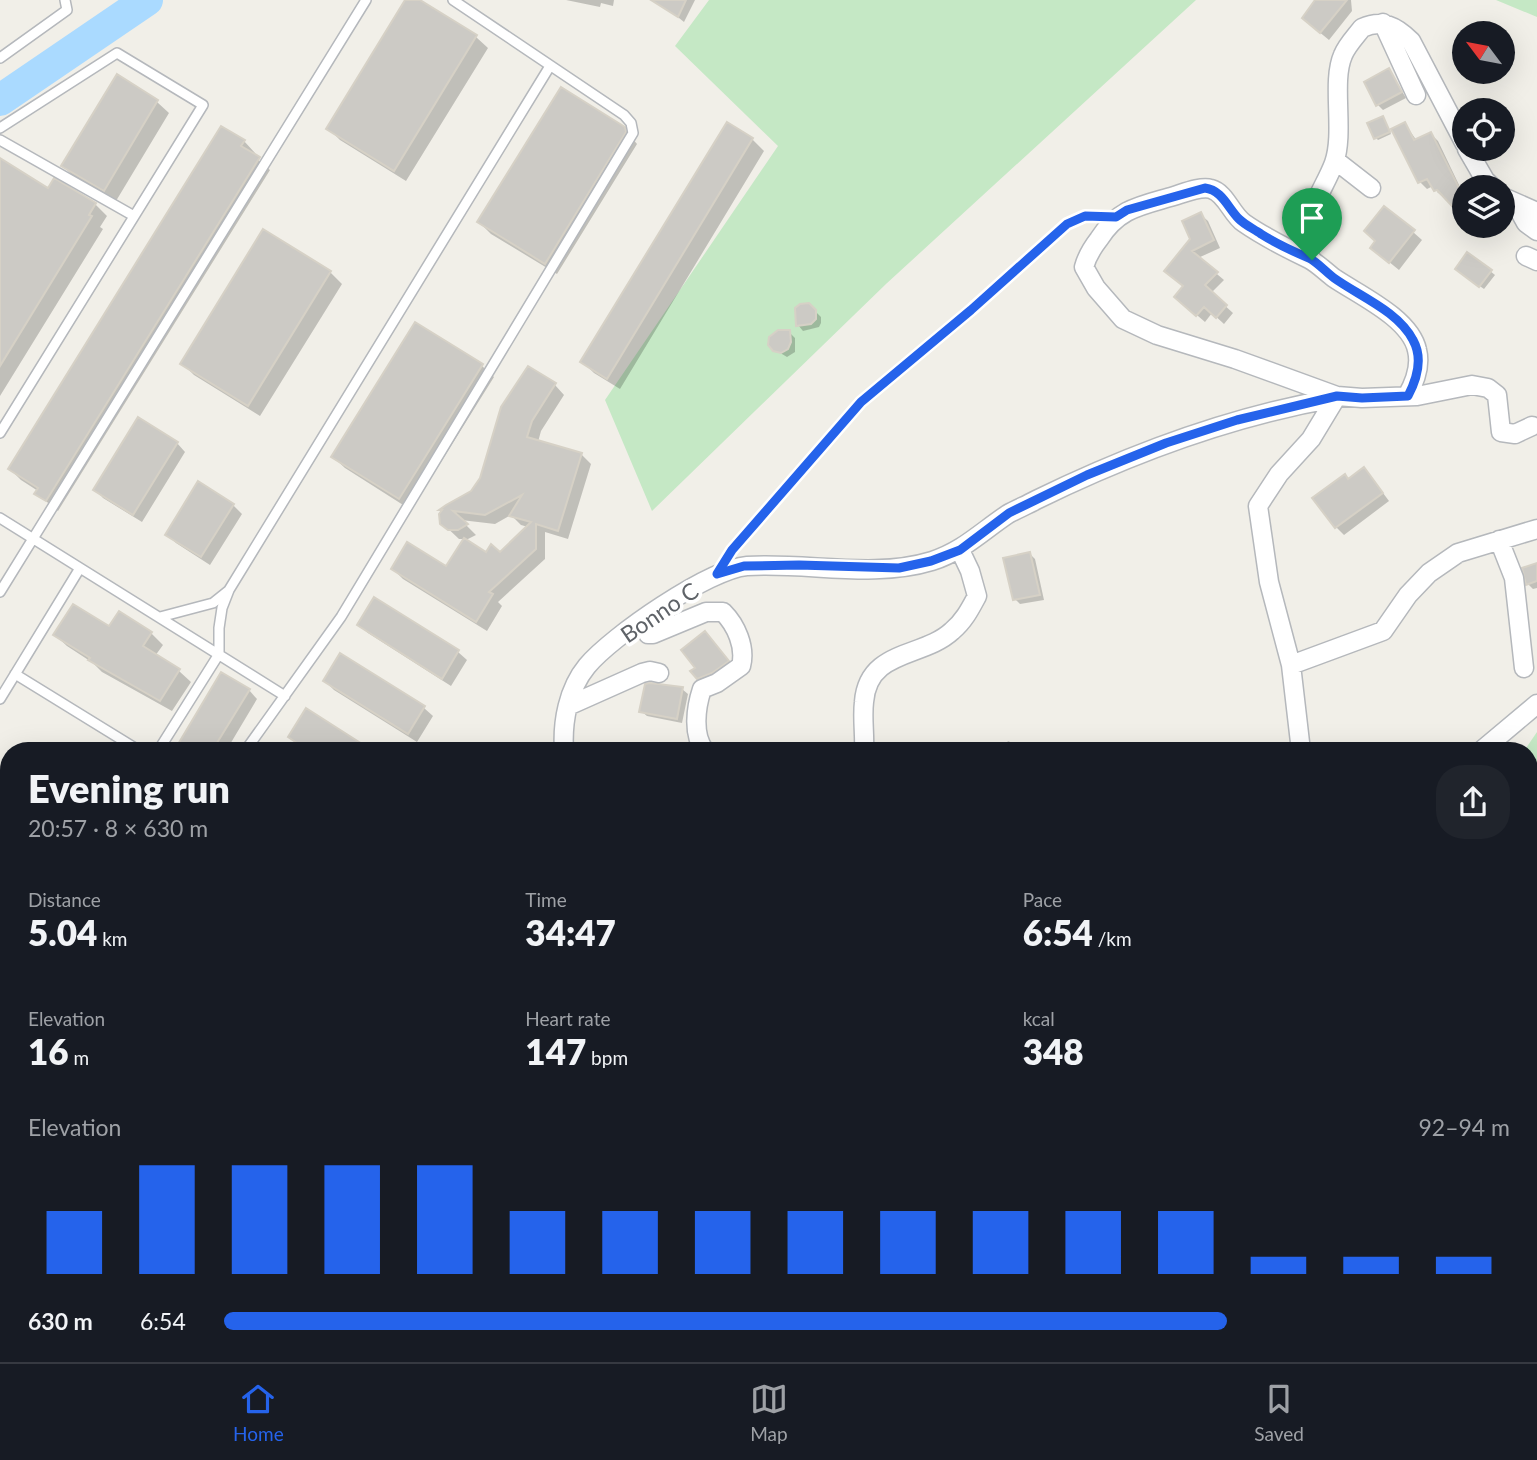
<!DOCTYPE html>
<html lang="en">
<head>
<meta charset="utf-8">
<style>
	body { margin:0; font-family:Lato,sans-serif; background:#20242c; color:#f1f3f6; height:100vh; display:flex; flex-direction:column; font-size:26px; white-space:nowrap }
	* { box-sizing:border-box; margin:0 }
	p { font-size:23px; color:#9ea1a6 }
	.icon { flex:none; width:38px; height:38px; fill:none; stroke:currentColor; stroke-width:2; stroke-linecap:round; stroke-linejoin:round }
	.map { position:relative; flex:1; overflow:hidden }
	.side { position:absolute; left:0px; top:742px; width:1538px; height:621px; display:flex; flex-direction:column; background:#171b24; border-radius:28px 28px 0 0; box-shadow:0 7px 28px #0002 }
	.side>* { flex:none }
	.needle { width:46px; rotate:302deg }
	.fabs { position:absolute; left:1452px; top:21px; display:grid; gap:14px }
	.fabs a { display:grid; place-items:center; width:63px; height:63px; border-radius:50%; background:#171b24; box-shadow:0 7px 28px #0002; font-size:35px }
	.pin { position:absolute; display:grid; place-items:center; width:60px; height:60px; color:#fff; margin:-72px -30px; border-radius:50% 50% 50% 0; rotate:-45deg; box-shadow:0 0 7px #0007 }
	.pin .icon { rotate:45deg }
	.round { display:grid; place-items:center; flex:none; width:74px; height:74px; border-radius:28px; background:#20242c }
	.headline { display:flex; align-items:center; justify-content:space-between; height:119px; padding:0 28px }
	h1 { font-size:38px; font-weight:800; line-height:52px }
	.metrics { display:grid; grid-template-columns:repeat(3,1fr); gap:10px; height:119px; padding:7px 28px }
	.metrics div { display:grid; align-content:center }
	.metrics b { font-size:35px; font-weight:800 }
	.metrics small { font-size:19px; font-weight:400 }
	.metrics p { font-size:19px }
	.chart { height:196px; padding:14px 28px }
	.chart p { display:flex; justify-content:space-between }
	.chart svg { width:100%; height:126px; margin-top:7px; stroke:#2563eb; stroke-width:6 }
	ul { padding:0 28px; list-style:none; font-size:23px }
	li { display:grid; grid-template-columns:112px 84px 1fr; align-items:center; height:52px }
	li i { height:18px; border-radius:9px; background:#2563eb }
	.menu { display:flex; justify-content:space-around; align-items:center; height:98px; border-top:2px solid #363941; background:#171b24; font-size:19px; color:#9ea1a6 }
	.menu a { display:grid; justify-items:center; gap:4px }
	.menu .current { color:#2563eb }
	.map>svg:first-child { display:block }
</style>
</head>
<body>
<div class="map">
<svg width="1537" height="1362" viewBox="0 0 1537 1362">
	<rect width="100%" height="100%" fill="#f1efe8"/>
	<path fill="#c5e8c5" d="M709 0H1196L886 284 652 511 605 400 778 146 675 46Z
		M1496 0H1537V17Z
		M1537 732V911L1530 916V751H1524Z
		M0 1159 9 1161V1354L13 1355V1362H0Z"/>
	<path fill="#0003" d="M407 0H416L476 37 488 48 406 181 340 140 328 128Z
		M614 0 613 6 601 3 600 7 566 0Z
		M666 0H695L684 22 664 6Z
		M1315 0H1351L1352 11 1329 40 1312 26Z
		M1389 70 1406 98 1383 110 1378 105Z
		M118 77 157 102 169 113 116 201 75 178 63 166Z
		M1384 120 1391 134 1378 140 1376 138Z
		M1405 124 1417 141 1431 134 1438 141 1461 189 1467 184 1470 187H1465L1443 197 1437 192 1446 187 1433 186 1427 189 1420 182 1394 130Z
		M727 125 752 139 764 151 620 389 594 373 583 362Z
		M624 128 637 144 557 274 491 234 479 222Z
		M244 141 255 153 253 156 270 170 58 511 36 493 38 491 21 480 10 469Z
		M0 171 48 191 54 181 95 204 107 216 100 227 103 229 0 396Z
		M1200 214 1208 221 1220 248 1198 258 1224 280 1211 293 1233 313 1224 324 1212 313 1205 322 1184 304 1192 240Z
		M1472 226H1498L1484 238Z
		M1413 232 1422 240 1399 270 1372 248 1377 242Z
		M1490 271 1495 275 1484 289 1461 273Z
		M330 272 342 284 260 416 194 375 182 363Z
		M809 305 821 317V323L819 327 803 331 798 325Z
		M789 332 795 338V352L787 357 772 348Z
		M482 366 494 377 411 510 345 468 333 457Z
		M555 385 564 395 541 431 538 442 581 454 591 464 568 539 545 532V559L498 602 502 606 487 631 403 579 393 569 447 568 486 555 500 554 528 527 521 525 511 515 495 524 461 520 476 535 468 539H459L442 523V510L472 492Z
		M177 443 185 452 142 522 103 498 95 489Z
		M1371 477 1389 501 1344 535 1336 527 1349 480Z
		M233 505 242 514 210 565 176 543 167 534Z
		M1030 554 1035 559 1044 600 1020 604 1015 599Z
		M1537 566V588L1533 589 1528 584Z
		M374 600 458 652 467 660 451 686 368 633 359 625Z
		M110 629 151 633 163 645 155 656 179 671 191 682 172 711 102 672 93 663 67 646 55 635Z
		M712 641 733 667 703 684 693 672Z
		M325 681 424 708 433 716 417 742 334 690Z
		M682 689 688 694 682 723 647 716 641 711Z
		M249 690 257 699 226 751H176Z
		M1009 741 1016 751H994L993 748Z
		M0 904 9 910V974L0 968Z
		M9 1004V1068L0 1062V1018Z
		M1537 1186V1223L1533 1224 1530 1221V1189Z
		M55 1354H99L98 1362H54Z
		M250 1354H475L482 1362H246Z
		M731 1354H778V1362H731Z
		M872 1354H916V1359L919 1362H871Z
		M967 1354H1107L1109 1362H965L964 1355Z
		M1274 1354H1318V1355L1310 1362H1277L1272 1356Z
		M1341 1354H1397V1356L1379 1362H1344Z
		M168 1358 195 1361 196 1362H168Z"/>
	<g fill="none" stroke-linecap="round" stroke-linejoin="round">
		<path stroke="#aadaff" stroke-width="32" d="M0 100 147 0"/>
	</g>
	<path fill="#cccac5" stroke="#d6d1c6" stroke-width="2" d="M405 0H420L477 35 394 171 326 129Z
		M651 0H686L678 17Z
		M1315 0H1347L1320 33 1302 18Z
		M1389 68 1402 92 1376 106 1364 82Z
		M117 74 158 100 104 191 61 166Z
		M561 87 625 127 626 132 545 264 477 222Z
		M1383 116 1390 132 1374 139 1367 123Z
		M727 122 753 138 607 379 580 362Z
		M1405 122 1414 140 1431 132 1459 188 1465 183V220L1437 190 1434 191 1427 179 1418 183 1391 129Z
		M221 126 245 140 241 146 260 157 46 501 34 494 38 488 8 469Z
		M0 158 48 188 54 178 96 203 89 215 92 216 0 366Z
		M1384 206 1415 230 1389 263 1370 248 1375 241 1364 231Z
		M1201 212 1214 240 1192 251 1218 272 1205 285 1227 305 1216 318 1204 307 1196 316 1174 297 1183 286 1164 271 1190 239 1182 221Z
		M263 229 331 271 248 406 180 364Z
		M1467 252 1492 270 1479 287 1455 269Z
		M809 303 816 310V319L811 324 796 326 795 308 800 304Z
		M415 322 483 364 399 499 331 457Z
		M778 330H790L791 342 788 349 781 353 773 351 768 345 769 337Z
		M528 366 556 383 532 421 527 437 582 453 558 531 536 524V549L489 592 493 594 476 622 391 569 407 542 446 566 464 538 486 552 491 544 500 552 531 522 509 516 522 495 485 515 453 511 468 524 458 530H448L440 524 439 514 442 510H439L446 505 471 491 480 478 501 407Z
		M138 417 178 442 133 515 93 490Z
		M1364 467 1383 493 1335 528 1312 498 1345 474 1348 479Z
		M198 481 234 504 201 557 165 535Z
		M1030 552 1040 595 1013 600 1003 558Z
		M1537 563V581L1526 585 1522 568Z
		M374 597 459 650 442 679 357 625Z
		M73 604 109 626 119 611 152 632 143 646 180 669 160 701 88 660 90 658 53 635Z
		M705 631 729 661 712 673 697 679 690 671 695 668 681 650Z
		M340 653 425 706 408 734 323 681Z
		M221 672 250 689 212 751H174Z
		M650 683 683 687 677 719 639 712 645 684Z
		M306 708 373 751H309L288 737Z"/>
	<g fill="none" stroke-linecap="round" stroke-linejoin="round">
		<defs>
			<path id="lane" d="M0 58 67 10 65 0
				M0 128 117 53 203 105 0 433
				M0 140 134 216
				M0 518 285 696
				M0 592 366 0
				M160 617 213 603 228 591
				M15 674 140 751
				M0 699 80 568
				M158 751 219 654V628L222 608 229 590 550 66
				M245 751 341 617 633 133 631 123 624 115 453 0
				M0 813 9 818
				M0 851 9 856
				M0 1105 9 1107
				M0 1129 9 1131
				M1136 1354 1138 1362
				M607 1362 643 1356 684 1354"/>
			<path id="street" d="M1383 23 1416 95
				M1467 149 1485 180 1492 187
				M1335 160 1371 188
				M1503 197 1537 212
				M1516 205 1526 223 1537 231
				M1526 256 1537 261
				M1312 260C1292 230 1324 191 1334 163 1345 132 1331 82 1343 55 1347 45 1356 36 1362 28 1382 19 1396 26 1411 41L1465 144
				M1407 396C1415 382 1421 366 1417 350 1410 318 1359 295 1334 278 1326 272 1317 263 1309 259 1286 248 1264 237 1244 223 1231 214 1226 193 1211 189 1201 186 1184 193 1174 196 1140 206 1119 208 1099 239 1092 248 1087 256 1084 267L1096 288 1123 319 1157 335 1235 359 1337 396 1362 398 1417 396 1472 385 1488 388 1497 395 1501 432 1515 434 1532 426
				M1499 540 1514 578 1524 668
				M642 622 648 634H653L706 612H723C736 625 746 647 741 666L717 683 702 689C696 707 692 735 705 751
				M1291 665 1383 631 1408 595 1429 573 1458 553 1537 529
				M568 706 642 673 650 671 659 673
				M564 751C562 722 568 689 587 666 612 636 709 569 747 566 808 562 873 579 932 561 963 551 981 532 1008 514 1017 509 1027 505 1036 500 1132 453 1231 416 1336 398
				M864 751C865 735 862 718 864 702 868 649 923 658 952 631 964 621 970 609 977 596L970 571 960 550
				M1301 751 1291 665 1269 582 1258 506 1279 474 1311 439 1337 396
				M1481 751 1537 704
				M1530 932 1537 931
				M1530 1138 1537 1136
				M1530 1308 1537 1307
				M1530 1344 1537 1336
				M144 1362 146 1354
				M215 1362 218 1354
				M682 1362 687 1354
				M1416 1362 1433 1354
				M1516 1362 1522 1354"/>
			<path id="secondary" d="M1530 1248 1537 1245
				M32 1362 33 1354"/>
		</defs>
		<use href="#lane" stroke="#b5b8bc" stroke-width="12"/>
		<use href="#street" stroke="#b5b8bc" stroke-width="21"/>
		<use href="#secondary" stroke="#b6babf" stroke-width="28"/>
		<path stroke="#9cc7a9" stroke-width="3.5" stroke-dasharray="7 3.5" stroke-linecap="butt" d="M730 553 861 402 971 310 1067 224 1085 216H1096"/>
		<use href="#lane" stroke="#fff" stroke-width="9"/>
		<use href="#street" stroke="#fff" stroke-width="18"/>
		<use href="#secondary" stroke="#fff" stroke-width="24"/>
	</g>
	<g fill="none" stroke-linecap="round" stroke-linejoin="round">
		<defs>
			<path id="route" d="M1205 188C1222 190 1228 208 1239 219 1245 225 1254 229 1261 234 1277 244 1292 251 1309 258 1317 262 1326 272 1334 278 1359 296 1398 311 1413 340 1423 358 1417 379 1408 396L1362 398 1337 396 1237 420 1166 443 1087 475 1009 513 960 550 931 561 899 568 799 565 744 566 717 574 732 550 861 402 971 310 1067 224 1085 216 1116 217 1127 210Z"/>
		</defs>
		<use href="#route" stroke="#fff" stroke-width="14"/>
		<use href="#route" stroke="#2563eb" stroke-width="9"/>
	</g>
	<g text-anchor="middle" dominant-baseline="central" stroke-width="7" stroke-linejoin="round" paint-order="stroke">
		<g font-size="23" fill="#5f6368" stroke="#fff">
			<text transform="translate(659 612) rotate(-34)">Bonno C</text>
		</g>
	</g>
</svg>
<div class="fabs">
<a><svg class="needle" viewBox="-14 -14 28 28"><path d="M0-13l5 13h-10z" fill="#e53935"/><path d="M0 13l5-13h-10z" fill="#9ea1a6"/></svg></a>
<a><svg class="icon" aria-label="locate" viewBox="0 0 24 24"><circle cx="12" cy="12" r="6"/><path d="M12 2v4M12 18v4M2 12h4M18 12h4"/></svg></a>
<a><svg class="icon" aria-label="layers" viewBox="0 0 24 24"><path d="M12 4l9 5-9 5-9-5zM3 14l9 5 9-5"/></svg></a>
</div>
<div class="pin" style="left:1312px;top:260px;background:#1e9e55"><svg class="icon" aria-label="arrive" viewBox="0 0 24 24"><path d="M6 21V4h12l-3 4 3 4H6"/></svg></div>
<section class="side">
<div class="headline"><div><h1>Evening run</h1><p>20:57 · 8 × 630 m</p></div><a class="round"><svg class="icon" aria-label="share" viewBox="0 0 24 24"><path d="M12 15V3M7 8l5-5 5 5M5 13v7h14v-7"/></svg></a></div>
<div class="metrics">
<div><p>Distance</p><b>5.04<small> km</small></b></div>
<div><p>Time</p><b>34:47</b></div>
<div><p>Pace</p><b>6:54<small> /km</small></b></div>
</div>
<div class="metrics">
<div><p>Elevation</p><b>16<small> m</small></b></div>
<div><p>Heart rate</p><b>147<small> bpm</small></b></div>
<div><p>kcal</p><b>348</b></div>
</div>
<div class="chart"><p><span>Elevation</span>92–94 m</p>
<svg viewBox="0 0 160 44" preserveAspectRatio="none"><path d="M5 44V22M15 44V6M25 44V6M35 44V6M45 44V6M55 44V22M65 44V22M75 44V22M85 44V22M95 44V22M105 44V22M115 44V22M125 44V22M135 44V38M145 44V38M155 44V38"/></svg>
</div>
<ul>
<li><b>630 m</b>6:54<i style="width:78%"></i></li>
</ul>
</section>
</div>
<nav class="menu">
<a class="current"><svg class="icon" aria-label="home" viewBox="0 0 24 24"><path d="M3 11l9-7 9 7M6 9v11h12V9"/></svg>Home</a>
<a><svg class="icon" aria-label="map" viewBox="0 0 24 24"><path d="M3 6l6-2 6 2 6-2v14l-6 2-6-2-6 2zM9 4v14M15 6v14"/></svg>Map</a>
<a><svg class="icon" aria-label="saved" viewBox="0 0 24 24"><path d="M7 4h10v16l-5-4-5 4z"/></svg>Saved</a>
</nav>
</body>
</html>
